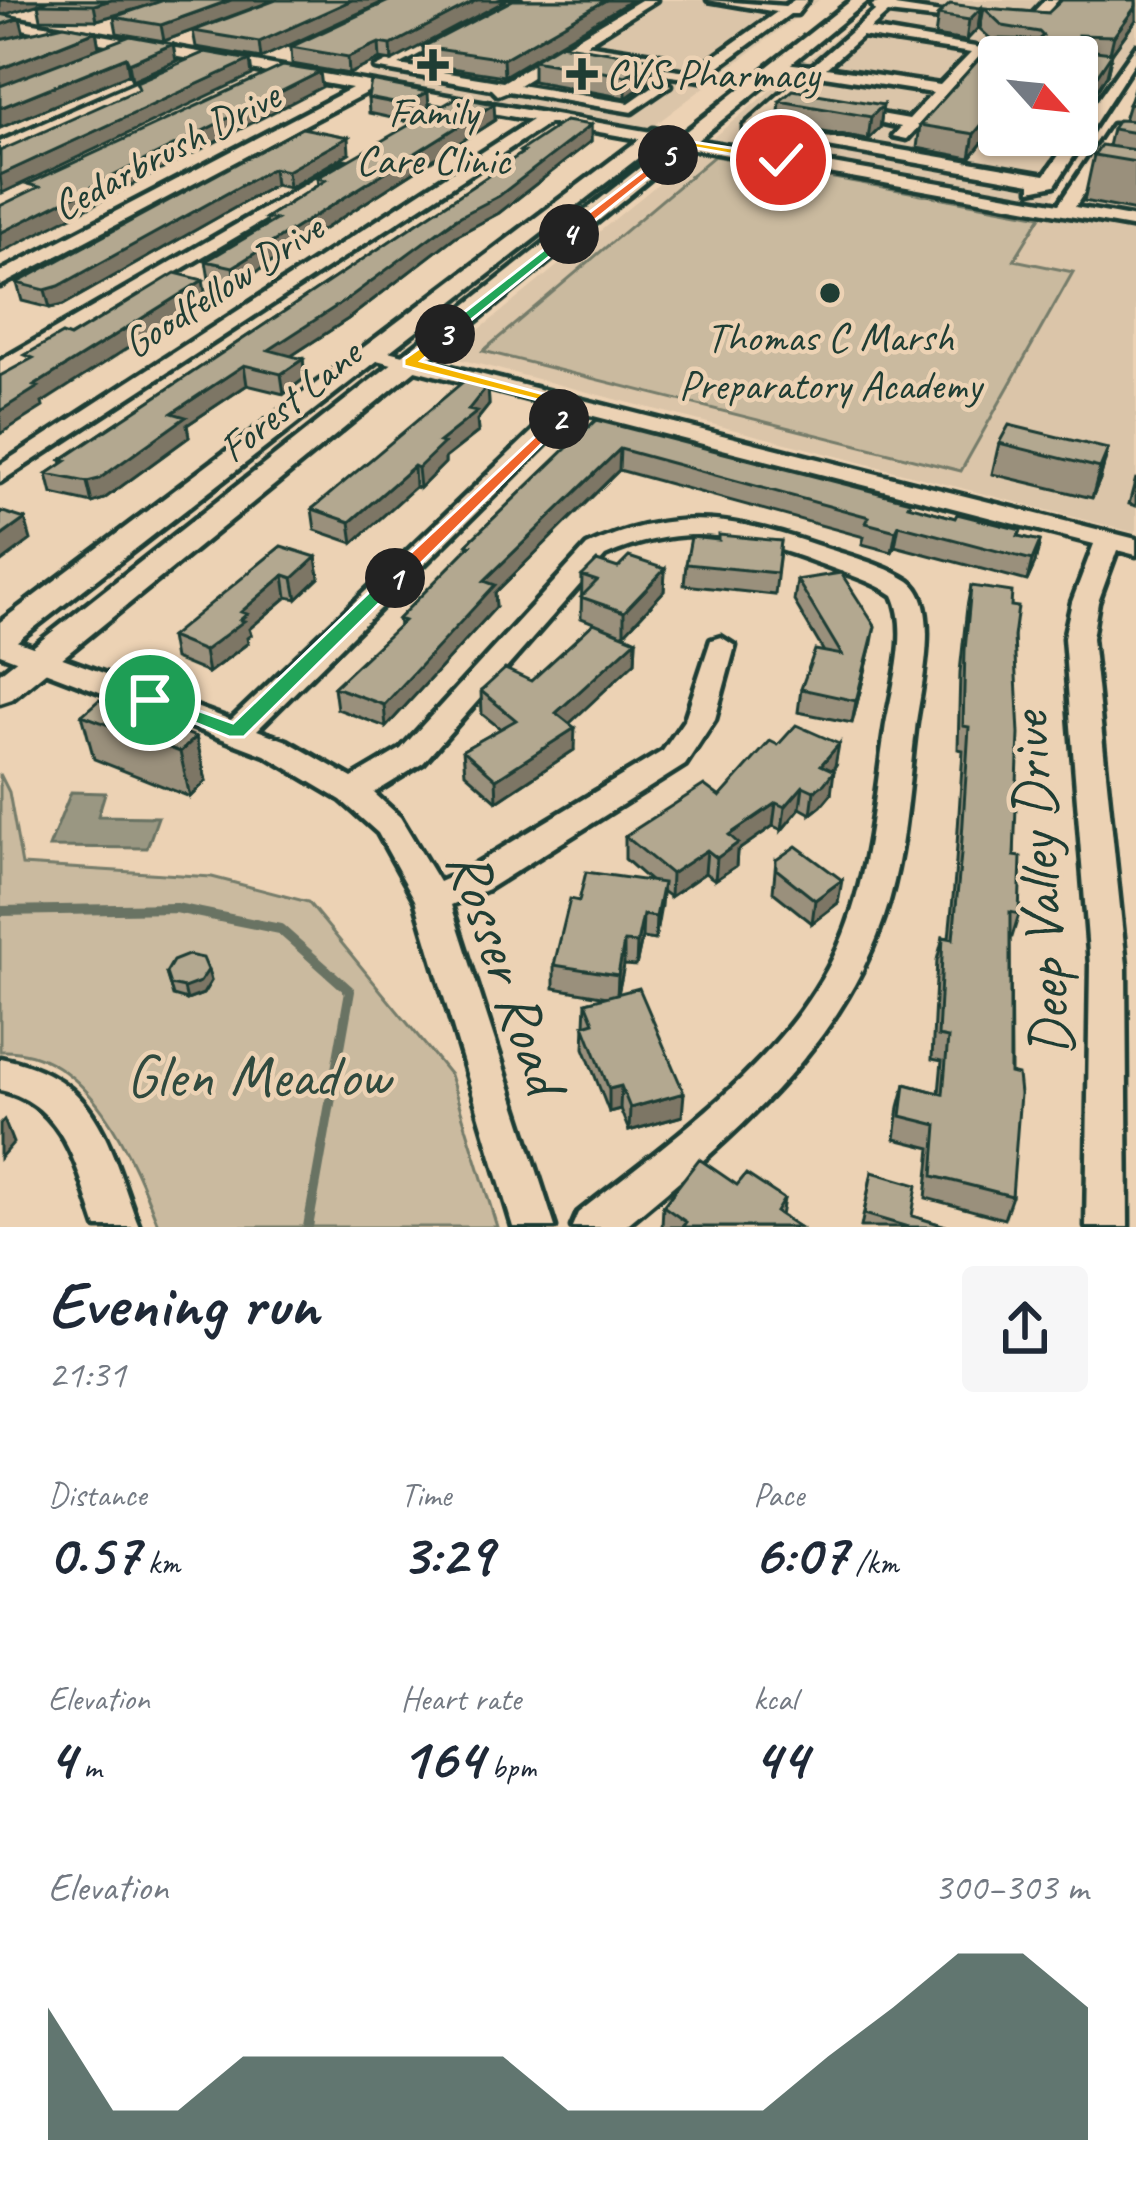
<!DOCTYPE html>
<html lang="en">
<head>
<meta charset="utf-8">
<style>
	body { margin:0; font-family:Caveat,sans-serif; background:#f6f6f7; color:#1f2937; height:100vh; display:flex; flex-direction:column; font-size:45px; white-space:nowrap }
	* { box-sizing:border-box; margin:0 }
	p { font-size:39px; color:#747a83 }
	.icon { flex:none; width:66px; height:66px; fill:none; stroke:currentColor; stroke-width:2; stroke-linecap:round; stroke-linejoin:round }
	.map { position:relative; height:1227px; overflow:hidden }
	.drawer { display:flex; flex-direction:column; background:#fff; flex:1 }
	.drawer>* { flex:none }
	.needle { width:78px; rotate:117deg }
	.controls { position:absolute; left:978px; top:36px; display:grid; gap:24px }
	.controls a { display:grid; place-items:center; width:120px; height:120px; border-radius:12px; background:#fff; box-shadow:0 3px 9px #0004; font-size:60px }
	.pin { position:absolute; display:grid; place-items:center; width:102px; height:102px; color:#fff; margin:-51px; border:6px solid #fff; border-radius:50%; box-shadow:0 3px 12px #0007 }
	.km { position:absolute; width:60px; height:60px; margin:-30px; border-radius:50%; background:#222; color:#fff; font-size:33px; line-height:60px; text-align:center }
	.round { display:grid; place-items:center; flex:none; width:126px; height:126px; border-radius:12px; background:#f6f6f7 }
	.overview { display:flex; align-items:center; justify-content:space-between; height:204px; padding:0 48px }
	h1 { font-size:66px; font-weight:600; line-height:90px }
	.stats { display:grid; grid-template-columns:repeat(3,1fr); gap:18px; height:204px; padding:12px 48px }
	.stats div { display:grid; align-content:center }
	.stats b { font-size:60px; font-weight:600 }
	.stats small { font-size:33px; font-weight:400 }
	.stats p { font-size:33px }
	.chart { height:336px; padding:24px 48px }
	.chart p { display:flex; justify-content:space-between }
	.chart svg { width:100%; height:216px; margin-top:12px; fill:#1f3d34; opacity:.7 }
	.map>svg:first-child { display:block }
</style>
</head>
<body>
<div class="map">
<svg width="1136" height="1227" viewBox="0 0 1136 1227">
	<rect width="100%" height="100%" fill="#ecd2b4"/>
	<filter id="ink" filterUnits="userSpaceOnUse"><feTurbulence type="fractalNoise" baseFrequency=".00833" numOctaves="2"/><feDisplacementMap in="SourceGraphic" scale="24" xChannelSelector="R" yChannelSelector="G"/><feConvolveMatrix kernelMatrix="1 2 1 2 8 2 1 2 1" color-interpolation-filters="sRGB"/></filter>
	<g filter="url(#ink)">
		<path fill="#dbc5a9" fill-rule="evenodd" d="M516 0H819L648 130 362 80Z
			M881 0H1136V67L1050 201 710 140ZM999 57H1077V135H999Z
			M697 152 1136 231V533L447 356Z"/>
		<path fill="#caba9f" stroke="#747c6a" stroke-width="3" d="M714 156 1041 216 1014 260 1073 272 961 471 483 351Z
			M0 774 9 792 22 865 212 877 308 902 450 1075 497 1227H159C133 1159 89 1047 0 1051Z"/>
		<path fill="#9a9782" stroke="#697363" stroke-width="3" d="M71 792 105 793 98 816 158 817 147 848 49 847Z"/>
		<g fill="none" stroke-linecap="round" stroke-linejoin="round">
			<path stroke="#697363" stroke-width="10" d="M0 911 176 908 280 929 350 991 308 1227"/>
			<defs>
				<path id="minor" d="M504 0H520L399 65 503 82 641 0H656L586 44 665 56 670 63 575 50 519 85 629 103 659 82 671 85 632 112 508 91 498 95 492 89 375 68Z
					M708 0 785 6 794 0H808L797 14H790L701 80 641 72 639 69 646 65 693 72 777 12Z
					M888 0H901L895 6 981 19 975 23 888 13 870 29 1034 57 984 55 907 139 893 136 901 127 838 113 846 108 909 119 933 93 818 75 761 126 1045 175 1136 46V60L1055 185 1031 190V183L744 132V126L804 73 774 68V62L812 66 875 11 872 5ZM862 36 971 53 940 85 826 68Z
					M1045 0H1058L1036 26 1013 28 1007 24 1027 19Z
					M0 17 1059 204 1112 125 1136 126V136L1121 133 1075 207 1136 218V228L549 123 0 482V465L532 120 369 91 0 286V272L352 88 0 25Z
					M163 71 175 74 0 153V142Z
					M344 162 358 165 0 376V361Z
					M372 347 1136 539V555L1117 550 1098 602 1092 638 1126 965 1128 1227H1086L1090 965 1064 638 1072 602 1094 544 578 412 257 730 287 741 352 778 401 749 587 546C669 508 732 516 816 545 845 555 883 564 909 581 943 605 919 694 915 730 908 786 905 846 889 901 849 1042 733 1137 624 1227H572L578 1213C672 1139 789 1059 839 946 869 879 874 803 885 731 891 691 911 633 893 595 873 581 847 574 824 565 745 535 685 520 605 556L423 763 374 793 400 817 439 882 464 871 663 751 685 719 711 640 721 637 735 646 715 719 685 765 488 889 451 905 555 1227H513L415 900 378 833 341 800 265 755 0 654V635L231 720 558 407 365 357 362 353Z
					M0 1058C100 1077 107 1143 139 1227H97C78 1172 66 1104 0 1090Z"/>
				<path id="major" d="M852 0H869L12 699 0 703V673Z
					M653 129 670 133 12 645 0 649V622Z"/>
			</defs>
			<use href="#minor" stroke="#1f3d34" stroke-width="9"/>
			<use href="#major" stroke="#1f3d34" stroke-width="9"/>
			<use href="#minor" fill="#ecd2b4" fill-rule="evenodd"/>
			<use href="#major" fill="#ecd2b4" fill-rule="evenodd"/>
		</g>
		<path fill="#9a907c" stroke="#1f3d34" stroke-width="3" d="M0 0H275L164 41 117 33 114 17 140 8 97 20 41 19 38 4 4 14 24 34 96 31 99 48 176 61 132 80 129 74 0 128Z
			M276 0 261 58 196 47 193 31Z
			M391 0 392 61 380 59 349 74 292 64 291 47Z
			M513 0H632L504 76 424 64 423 47Z
			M1136 0V20L1112 53 1107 75 1077 122V57H999V122L970 158 917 148 920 125 994 42 980 29 984 8 1048 13Z
			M981 8 978 28 966 41 935 36 938 15Z
			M652 59V80L626 98 533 81V60Z
			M1136 81V211L1084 201 1094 155 1108 146 1112 129 1124 120Z
			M368 98 429 107 405 121 369 113Z
			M780 101 883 105 880 128 868 140 778 124Z
			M495 120 236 285 209 279 206 261 267 225 266 218 318 185 317 178Z
			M591 125V141L499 213 456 236 348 319 291 356 303 359 305 378 284 394 247 385 187 425 189 437 104 499 92 503 52 494 47 474 62 464 61 460 520 155V151Z
			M302 128 349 153 289 188 275 185 63 305 50 308 22 301 17 283Z
			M488 385 489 405 477 420 478 432 445 458V463L420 488 415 487 353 543 315 530 312 509Z
			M596 420 910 501 909 506 955 518 1021 530 1019 536 1040 541 1035 563 1027 581 895 546 892 552 862 544 864 537 619 470 495 593 496 607 386 727 337 709 334 687 399 626 398 619 467 549V544Z
			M999 443 1108 449 1100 479 1092 498 992 474Z
			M1136 478V506L1129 504Z
			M719 540 781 541 775 595 684 585 686 564Z
			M316 557 319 578 297 599 287 597 249 629 251 635 247 638 248 643 208 673 174 659 170 637Z
			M618 568 665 569 664 591 624 634 636 640 635 662 569 723 574 750 497 801 465 773 463 750 501 729 482 714 481 691 531 681 594 623 581 618 582 576Z
			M797 580 871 648 852 723 798 712 801 689 824 652 794 601Z
			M971 586 1011 606 1014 637V856L1019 914 1012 937H1010L1012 1196 1004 1219 926 1198 931 1148 895 1139 899 1107 905 1084 939 1093 942 1061 932 1059 937 960 943 937 949 938 955 877 963 750 958 749 960 672 967 607Z
			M82 715 196 737 206 781 190 797 94 759Z
			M835 766 832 770 831 794 821 806 811 814 800 808 782 830 773 826 737 851 736 866 715 880 705 873 670 897 662 891 655 940 642 938 636 966 624 965 618 994 682 1116 629 1131 620 1109 609 1112 584 1048 586 1002 607 997 554 988V965L650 881 625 859V836L720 797Z
			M776 860 838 903 812 923 773 892Z
			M208 970 211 981 203 994 187 1000 173 996 166 973Z
			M872 1172 912 1216 949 1227H861Z
			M737 1185 784 1199 781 1216 799 1227H662L663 1206Z"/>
		<path fill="#7d7665" stroke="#1f3d34" stroke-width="3" d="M0 0H53L0 16Z
			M111 0H169L97 20 94 5Z
			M231 0H275L164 41 161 25Z
			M352 0H387L261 58 259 42Z
			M477 0H507L392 61 391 45Z
			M606 0H632L504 76 503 59Z
			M1136 6V20L1112 53 1107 75 1077 122V106L1109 57 1114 36Z
			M981 8 978 28 966 41 969 20Z
			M20 18 24 34 0 42V25Z
			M96 31 99 48 0 88V69Z
			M379 43 380 59 349 74 348 57Z
			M173 44 176 61 132 80 129 63Z
			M126 57 129 74 0 128V108Z
			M652 59V80L626 98V76Z
			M250 60 252 75 2 193 0 175Z
			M320 72 322 87 0 253V233Z
			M428 92 429 107 405 121 404 105Z
			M494 104 495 120 236 285 233 267Z
			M999 104V122L970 158 974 134Z
			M883 105 880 128 868 140 871 117Z
			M591 125V141L499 213 456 236 348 319 271 369 269 350Z
			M348 137 349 153 289 188 287 171Z
			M273 168 275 185 63 305 50 308 45 290Z
			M203 280 206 298 42 403 43 407 0 434V411L34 386Z
			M303 359 305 378 284 394 281 374Z
			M244 365 247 385 187 425 189 437 104 499 92 503 87 482 172 413Z
			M488 385 489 405 477 420 478 432 445 458V463L420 488 418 468Z
			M620 449 619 470 495 593 496 607 386 727 384 705 484 581Z
			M1108 449 1100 479 1092 498 1100 468Z
			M414 466 415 487 353 543 350 522Z
			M25 519 31 540 0 563V537Z
			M899 525 895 546 892 552 896 531Z
			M1040 541 1035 563 1027 581 1032 560Z
			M316 557 319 578 297 599 293 578Z
			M665 569 664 591 624 634V612Z
			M284 575 287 597 249 629 251 635 247 638 248 643 208 673 204 651 241 612Z
			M875 626 871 648 852 723 856 701Z
			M636 640 635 662 556 736V713Z
			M575 728 574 750 497 801 496 779Z
			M196 737 206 781 190 797 180 752Z
			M839 744 835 766 818 788 821 765Z
			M834 771 831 794 821 806 811 814 814 791Z
			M803 786 800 808 782 830 785 807Z
			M776 803 773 826 737 851 736 866 715 880 717 858 729 835Z
			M707 850 705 873 670 897 671 874Z
			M842 880 838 903 812 923 815 900Z
			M663 883 661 906 655 940 656 917Z
			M643 915 642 938 636 966 637 943Z
			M624 942V965L617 998 618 975Z
			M208 970 211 981 203 994 187 1000 184 988Z
			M621 1086 620 1109 609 1112V1089Z
			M684 1093 682 1116 629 1131 630 1108Z
			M4 1120 13 1143 0 1158V1124Z"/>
		<path fill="#b3a890" stroke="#1f3d34" stroke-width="3" d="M49 0H111L94 5 38 4Z
			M164 0H231L161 25 114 17Z
			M276 0H352L259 42 193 31Z
			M391 0H477L391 45 379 43 348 57 291 47Z
			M513 0H606L503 59 423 47Z
			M1062 0H1136V6L1114 36 1078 35V49L1112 53 1077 106V57H999V104L974 134 920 125 997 39 1038 40 1043 36 1039 32 1003 26 984 8 1048 13Z
			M950 4 981 8 969 20 938 15Z
			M0 14 20 18 0 25Z
			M64 25 96 31 0 69V40Z
			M130 36 173 44 129 63 126 57 0 108V86Z
			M560 44 652 59 626 76 533 60Z
			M205 52 250 60 0 175V151L139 89 136 82Z
			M283 66 320 72 0 233V206L39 187 28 184Z
			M371 81 428 92 404 105 368 98Z
			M793 90 883 105 871 117 780 101Z
			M1133 95H1136V105L1128 104Z
			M458 97 494 104 233 267 206 261 276 220 266 218 326 180 317 178Z
			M1118 120 1136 121V133L1112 129Z
			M565 121 591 125 499 196 455 219 346 300 269 350 303 359 281 374 244 365 172 413 186 417 99 479 87 482 47 474 66 461 61 460 524 152 520 151Z
			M302 128 348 137 287 171 273 168 59 286 45 290 17 283Z
			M1101 145 1136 150V162L1094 155Z
			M175 273 203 280 34 386 38 387 0 411V376L33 358 25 355 62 334 70 337Z
			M465 380 488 385 468 410 477 412 439 442 444 443 418 468 414 466 350 522 312 509Z
			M596 420 910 501 908 505 955 518 957 514 1021 530 1018 536 1040 541 1032 560 899 525 896 531 866 523 869 517 620 449 484 581 495 585 384 705 334 687 404 621 398 619 471 545 467 544Z
			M1009 425 1108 449 1100 468 999 443Z
			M0 511 25 519 0 537Z
			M719 535 781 541 777 573 686 564 691 537 719 540Z
			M281 546 316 557 293 578 284 575 241 612 247 614 240 620 244 621 204 651 170 637Z
			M629 557 665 569 624 612 581 597 597 581 582 576 597 561 618 568Z
			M841 573 875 626 856 701 801 689 815 650 842 655 797 580Z
			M971 586 1012 592 1011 606 1018 607 1014 637 1019 734 1014 856 1021 857 1019 914 1010 912V1073L1018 1075 1020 1094 1012 1196 933 1176 937 1125 901 1116 905 1084 943 1094 948 1038 938 1036 943 937 953 939 961 854 969 727 963 726 965 650Z
			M594 623 636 640 556 713 575 728 496 779 463 750 516 720 481 691 505 669 531 681Z
			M99 700 196 737 180 752 82 715Z
			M796 725 839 744 821 765 834 771 824 784 814 791 803 786 785 807 776 803 729 835 738 843 717 858 707 850 671 874 625 836 704 785 720 797 770 741 778 745Z
			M796 846 842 880 815 900 776 869V860Z
			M586 872 663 883 656 917 643 915 637 943 624 942 618 975 554 965 570 899 579 901Z
			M188 955 203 958 208 970 200 982 184 988 170 985 166 973 173 961Z
			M639 988 684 1093 630 1108 621 1086 609 1089 584 1025 594 1022 586 1002Z
			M699 1159 737 1185 746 1174 784 1199 776 1212 799 1227H682L686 1222 663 1206Z
			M872 1172 917 1185 912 1216 949 1227H908L864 1214Z"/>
	</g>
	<path fill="#22a559" stroke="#fff" stroke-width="3" d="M388 574 405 578 244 737H229L139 700 150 693 233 723Z"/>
	<path fill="#f0652b" stroke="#fff" stroke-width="3" d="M559 414 567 419 564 422 402 582H388V574Z"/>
	<path fill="#f5b400" stroke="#fff" stroke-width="3" d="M445 330 450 337 421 361 581 404 559 423 550 419 562 406 404 366V359Z"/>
	<path fill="#22a559" stroke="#fff" stroke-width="3" d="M569 230 574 237 450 337H440V331Z"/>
	<path fill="#f0652b" stroke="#fff" stroke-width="3" d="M668 152 672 158 574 237H565V231Z"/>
	<path fill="#f5b400" stroke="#fff" stroke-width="3" d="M680 140 781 156 787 160 781 163 686 146 672 158H663Z"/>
	<g fill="#1f3d34" stroke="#ecd2b4" stroke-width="4.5">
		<path d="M427 47h12v12h12v12h-12v12h-12v-12h-12v-12h12z"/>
		<path d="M576 56h12v12h12v12h-12v12h-12v-12h-12v-12h12z"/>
		<circle cx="830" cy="293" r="12"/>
	</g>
	<g text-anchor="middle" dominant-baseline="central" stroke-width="9" stroke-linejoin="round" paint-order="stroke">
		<g font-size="42" fill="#1f3d34" stroke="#ecd2b4">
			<text x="606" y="74" text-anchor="start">CVS Pharmacy</text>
			<text x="433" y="112">Family<tspan x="433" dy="48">Care Clinic</tspan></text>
			<text x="830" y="337">Thomas C Marsh<tspan x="830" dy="48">Preparatory Academy</tspan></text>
		</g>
		<g font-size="42" fill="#1f3d34" stroke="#ecd2b4">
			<text transform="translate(166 151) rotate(-28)">Cedarbrush Drive</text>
			<text transform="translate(223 286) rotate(-33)">Goodfellow Drive</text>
			<text transform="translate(290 401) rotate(-39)">Forest Lane</text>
		</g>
		<g font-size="60" fill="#1f3d34" stroke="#ecd2b4">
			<text transform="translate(1039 885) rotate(-94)">Deep Valley Drive</text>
			<text transform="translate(507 971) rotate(71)">Rosser Road</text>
		</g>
		<g font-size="60" fill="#304a3f" stroke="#ecd2b4">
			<text x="258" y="1076">Glen Meadow</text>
		</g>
	</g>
</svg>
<div class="controls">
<a><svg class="needle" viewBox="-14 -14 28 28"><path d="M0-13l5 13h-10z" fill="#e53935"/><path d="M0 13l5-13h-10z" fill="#747a83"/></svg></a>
</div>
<div class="pin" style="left:150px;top:700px;background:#1e9e55"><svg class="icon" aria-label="arrive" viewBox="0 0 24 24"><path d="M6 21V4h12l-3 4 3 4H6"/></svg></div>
<div class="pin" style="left:781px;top:160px;background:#d93025"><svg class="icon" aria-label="check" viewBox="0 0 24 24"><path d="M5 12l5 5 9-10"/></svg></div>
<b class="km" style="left:395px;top:578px">1</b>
<b class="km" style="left:559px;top:419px">2</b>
<b class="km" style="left:445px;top:334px">3</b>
<b class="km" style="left:569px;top:234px">4</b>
<b class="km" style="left:668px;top:155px">5</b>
</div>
<section class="drawer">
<div class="overview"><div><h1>Evening run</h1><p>21:31</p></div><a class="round"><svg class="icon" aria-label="share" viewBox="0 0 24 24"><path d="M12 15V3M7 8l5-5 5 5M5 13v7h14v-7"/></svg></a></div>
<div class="stats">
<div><p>Distance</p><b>0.57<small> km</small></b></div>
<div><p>Time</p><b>3:29</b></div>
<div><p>Pace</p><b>6:07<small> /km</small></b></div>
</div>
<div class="stats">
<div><p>Elevation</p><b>4<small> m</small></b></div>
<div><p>Heart rate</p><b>164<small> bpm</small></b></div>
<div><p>kcal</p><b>44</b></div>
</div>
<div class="chart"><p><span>Elevation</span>300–303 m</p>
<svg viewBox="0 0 160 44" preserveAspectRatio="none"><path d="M0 44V17L10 38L20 38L30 27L40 27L50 27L60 27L70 27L80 38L90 38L100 38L110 38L120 27L130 17L140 6L150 6L160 17V44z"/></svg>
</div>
</section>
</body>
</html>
